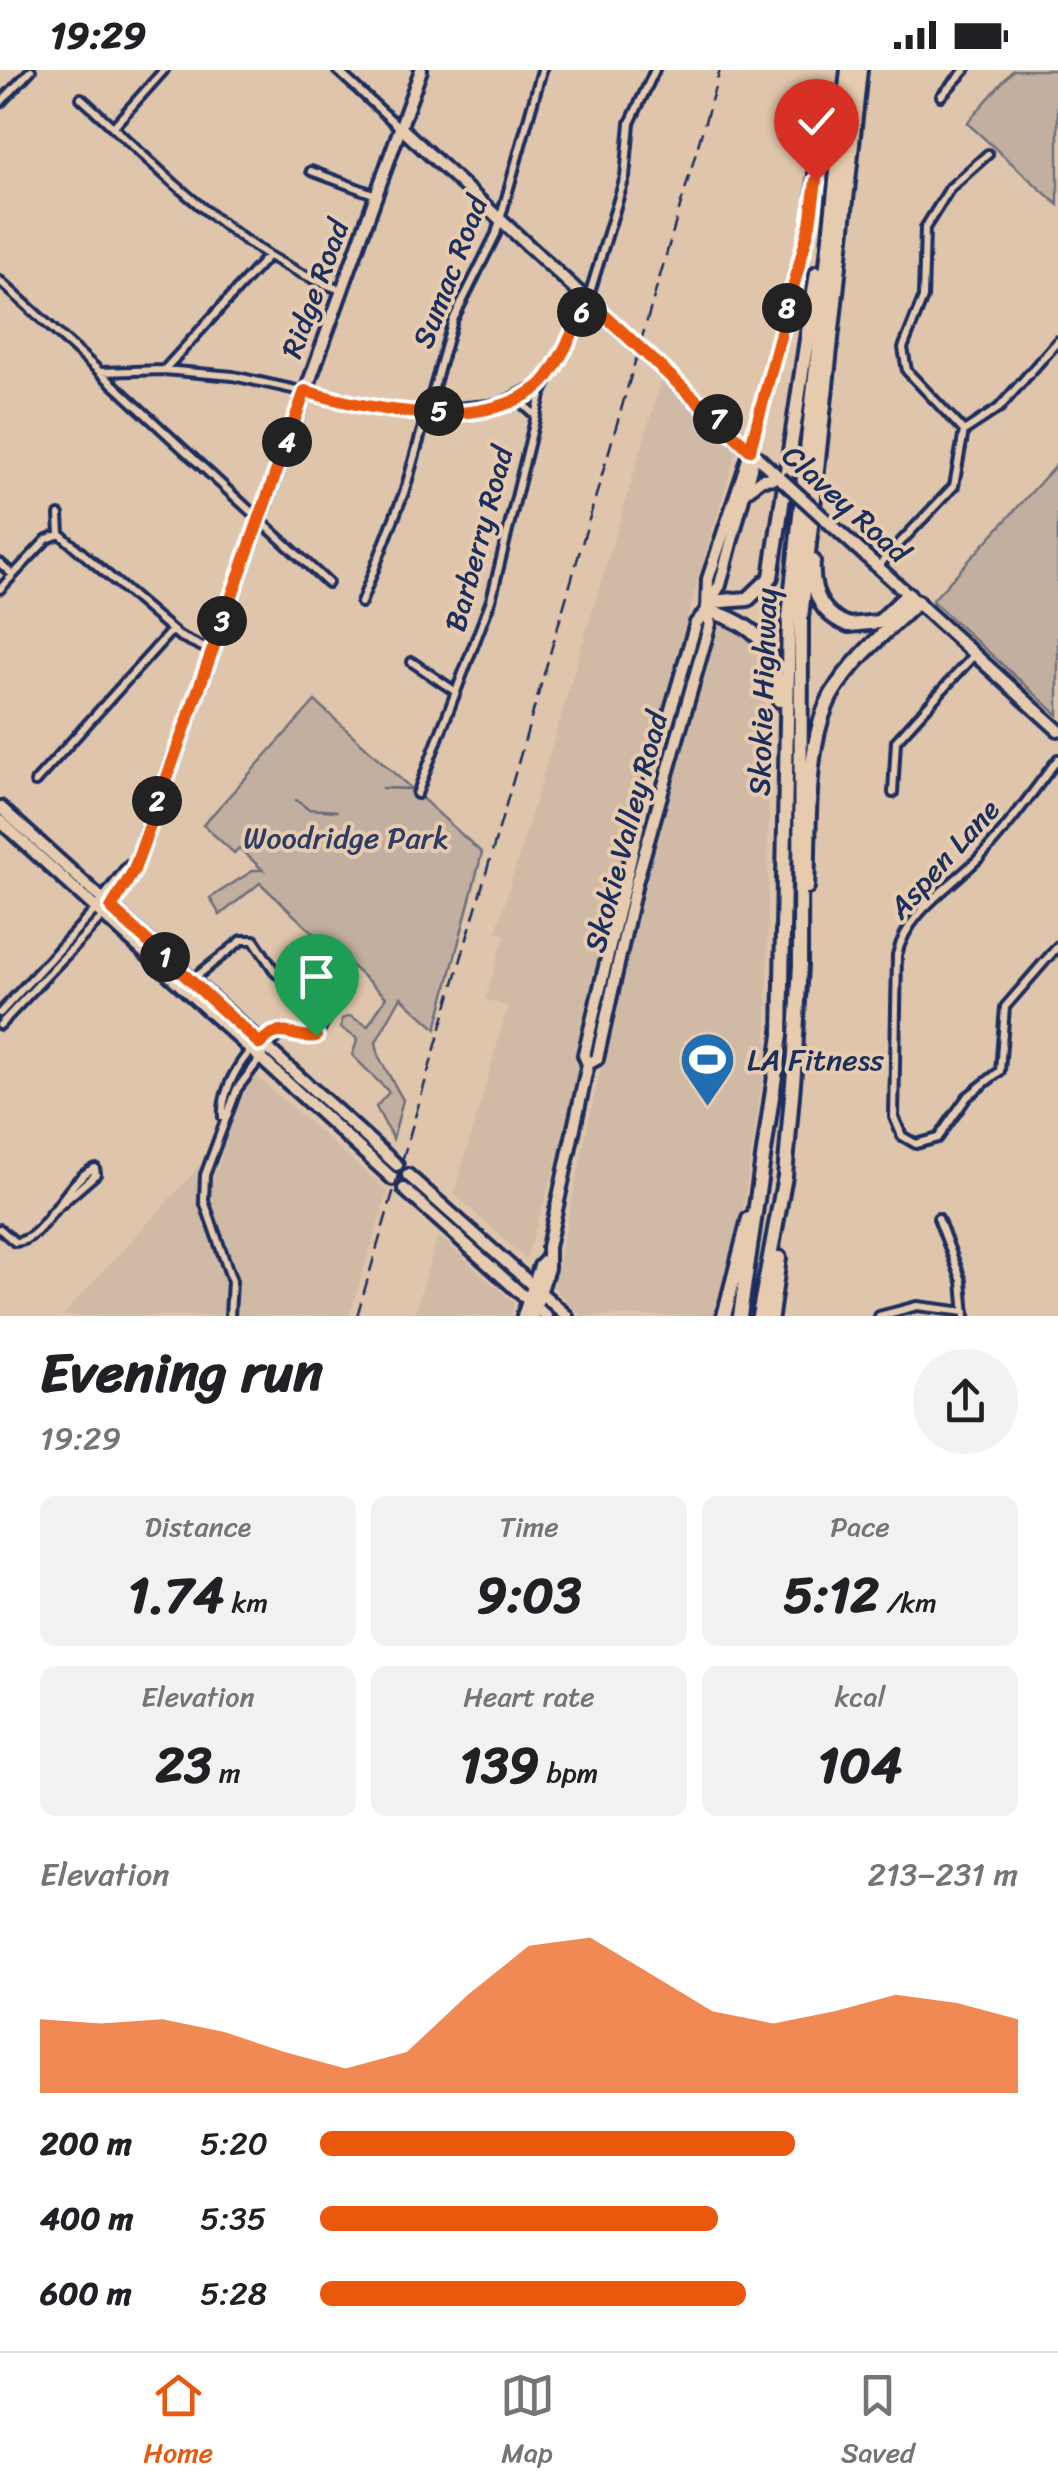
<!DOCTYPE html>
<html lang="en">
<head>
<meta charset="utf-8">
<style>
	body { margin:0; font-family:Sriracha,sans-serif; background:#f2f2f2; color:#202124; height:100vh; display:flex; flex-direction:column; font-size:38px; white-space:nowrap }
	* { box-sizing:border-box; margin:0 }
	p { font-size:32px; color:#757577 }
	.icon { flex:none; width:55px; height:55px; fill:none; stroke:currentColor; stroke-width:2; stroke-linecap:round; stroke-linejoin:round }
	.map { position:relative; height:1246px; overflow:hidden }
	.side { display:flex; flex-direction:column; background:#fff; flex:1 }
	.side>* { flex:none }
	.pin { position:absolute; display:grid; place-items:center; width:85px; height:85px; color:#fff; margin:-102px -42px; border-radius:50% 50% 50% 0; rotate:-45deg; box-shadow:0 0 10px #0007 }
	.pin .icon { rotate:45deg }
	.km { position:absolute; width:50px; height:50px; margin:-25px; border-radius:50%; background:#222; color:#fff; font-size:28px; line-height:50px; text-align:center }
	.round { display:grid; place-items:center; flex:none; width:105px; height:105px; border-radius:52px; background:#f2f2f2 }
	.summary { display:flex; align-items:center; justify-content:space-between; height:170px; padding:0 40px }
	h1 { font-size:55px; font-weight:700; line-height:75px }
	.stats { display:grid; grid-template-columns:repeat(3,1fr); gap:15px; height:170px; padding:10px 40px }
	.stats div { display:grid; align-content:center; border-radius:15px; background:#f2f2f2; text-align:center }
	.stats b { font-size:50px; font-weight:700 }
	.stats small { font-size:28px; font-weight:400 }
	.stats p { font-size:28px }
	.chart { height:280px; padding:20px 40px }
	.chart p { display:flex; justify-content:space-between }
	.chart svg { width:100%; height:180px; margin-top:10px; fill:#ea580c; opacity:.7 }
	ul { padding:0 40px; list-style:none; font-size:32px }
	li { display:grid; grid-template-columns:160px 120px 1fr; align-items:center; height:75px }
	li i { height:25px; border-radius:12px; background:#ea580c }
	.status { display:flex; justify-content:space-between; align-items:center; height:70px; padding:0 50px; background:#fff; direction:ltr }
	.status svg { height:28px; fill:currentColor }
	.tabs { display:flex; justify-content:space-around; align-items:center; height:140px; border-top:2px solid #e0e0e0; background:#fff; font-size:28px; color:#757577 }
	.tabs a { display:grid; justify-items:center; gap:5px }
	.tabs .on { color:#ea580c }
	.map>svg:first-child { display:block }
</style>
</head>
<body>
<div class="status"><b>19:29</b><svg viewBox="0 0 49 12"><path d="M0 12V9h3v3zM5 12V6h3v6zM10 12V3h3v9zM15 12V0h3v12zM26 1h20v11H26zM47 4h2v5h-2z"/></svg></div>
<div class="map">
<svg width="1058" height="1246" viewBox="0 0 1058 1246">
	<rect width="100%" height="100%" fill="#dfc5ab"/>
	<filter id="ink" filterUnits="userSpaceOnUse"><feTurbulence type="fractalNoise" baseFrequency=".01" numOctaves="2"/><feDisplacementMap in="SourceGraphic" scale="20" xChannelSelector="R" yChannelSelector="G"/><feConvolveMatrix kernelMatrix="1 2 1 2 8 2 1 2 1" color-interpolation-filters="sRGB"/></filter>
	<g filter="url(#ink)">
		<path fill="#d0baa5" d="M662 309 737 379 697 512 597 903 567 1060 526 1189 454 1124 508 937 485 929 505 865 496 862Z
			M717 553 747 563 760 585 769 678 767 981 742 1145 719 1246H582L553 1217 622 899 669 710Z
			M254 1004 388 1122 349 1246H62L199 1097 218 1100 228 1057Z
			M438 1165 514 1233 511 1246H414Z"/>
		<path fill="#c2af9f" stroke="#6e6f7e" stroke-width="2.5" d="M1013 0H1058V135L967 53Z
			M1058 393V645L932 531Z
			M315 631 482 783 436 959 401 927 376 972 379 987 403 1030 393 1069 376 1037 389 1022 352 985 358 969 341 958 342 949 350 946 368 956 386 927 333 879 319 894 301 876 313 863 260 813 220 845 210 828 254 800H263L239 778 234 783 203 755Z"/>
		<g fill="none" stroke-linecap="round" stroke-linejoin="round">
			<path stroke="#686a7d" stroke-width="2.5" d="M382 718 413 719
				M296 730 308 739 337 741"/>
			<defs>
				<path id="street" d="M337 0 399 57
					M941 26 965 0
					M81 28C162 100 236 184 341 220
					M0 33 31 0
					M114 56 164 0
					M311 101 376 125
					M0 211 100 302 164 300 233 306 401 343 499 334 542 313
					M165 299 267 187
					M101 303 328 513
					M517 329 535 345
					M964 361 999 338 1058 271
					M751 380 809 154 814 90
					M59 445 60 464
					M60 464 179 566 211 581
					M0 493 13 505
					M878 496 954 416 964 361 907 301 903 278 923 228 925 158 950 118 988 84
					M0 519 47 469 60 464
					M361 533 405 420 453 250 496 164 542 0
					M412 592 456 622
					M1058 689C1033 721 1009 757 981 786 951 817 907 841 897 885L894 1047 902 1066 916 1074 938 1068 967 1027 1000 1001 1005 937 1058 876
					M35 712 172 560
					M893 723 896 671 974 585
					M417 724 491 530 541 325 588 229 625 107 630 53 655 0
					M192 910 242 870H254L276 903 331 941 316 966 282 960
					M0 943 96 839
					M0 955 103 846
					M223 1047C220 1017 252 965 282 960
					M938 1148 962 1211 965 1246
					M0 1159 15 1172C45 1172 65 1109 95 1098L96 1104 50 1144
					M230 1246 232 1211 204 1131 205 1105 237 1019 282 960
					M879 1246 917 1236 965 1242"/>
				<path id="secondary" d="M400 57 780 408
					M746 421 762 409 779 408
					M826 450 1058 660
					M710 531 720 515 752 394 751 381
					M100 835 129 797
					M108 841 134 800 421 0
					M588 994 597 989 636 813 710 554 707 540
					M523 1246 540 1196 547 1189
					M533 1246 548 1198V1177L588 994 584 985 643 737 696 553 707 540 708 509 751 380"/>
				<path id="primary" d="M0 737 397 1095
					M0 751 393 1109
					M408 1105 567 1246
					M404 1119 546 1246"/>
				<path id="highway" d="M813 491C811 520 820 545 849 555L879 552 908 524
					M709 532 748 529 771 507 817 203
					M707 540C758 555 776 576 779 630
					M807 817C810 761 804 673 832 624 852 590 889 559 917 532
					M724 1246 749 1149
					M740 1246 781 965 789 547 848 0
					M759 1246 785 1106 794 1002 800 895 801 548 860 0
					M771 1246 779 1188"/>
			</defs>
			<use href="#street" stroke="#1b2f5e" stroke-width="14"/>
			<use href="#secondary" stroke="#1b2f5e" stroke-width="18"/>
			<use href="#primary" stroke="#1b2f5e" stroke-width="18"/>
			<use href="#highway" stroke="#1b2f5e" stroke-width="20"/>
			<use href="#street" stroke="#e7cbae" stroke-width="6"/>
			<use href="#secondary" stroke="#e7cbae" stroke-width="10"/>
			<use href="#primary" stroke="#e7cbae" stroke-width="10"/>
			<use href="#highway" stroke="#e7cbae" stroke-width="12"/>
			<path stroke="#1b2f5e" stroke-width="2.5" stroke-dasharray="15 8" stroke-linecap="butt" d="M357 1246 720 0"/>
			<defs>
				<path id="secondary-bridge" d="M780 408 826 450"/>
			</defs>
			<use href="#secondary-bridge" stroke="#1b2f5e" stroke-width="18" stroke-linecap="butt"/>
			<use href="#secondary-bridge" stroke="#e7cbae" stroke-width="10"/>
		</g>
	</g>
	<g fill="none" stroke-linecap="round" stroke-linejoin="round" filter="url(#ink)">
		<defs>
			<path id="route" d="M316 966C292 970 280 950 260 974L111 838 134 800 305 321C369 340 480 362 538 317 556 303 578 251 588 230L750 380 810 154 816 111"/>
		</defs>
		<use href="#route" stroke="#fff" stroke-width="20"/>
		<use href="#route" stroke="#ea580c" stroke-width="12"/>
	</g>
	<defs>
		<symbol id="stadium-pin" viewBox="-11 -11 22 30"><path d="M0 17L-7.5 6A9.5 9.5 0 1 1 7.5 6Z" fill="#1f6fb2" stroke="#e7cbae"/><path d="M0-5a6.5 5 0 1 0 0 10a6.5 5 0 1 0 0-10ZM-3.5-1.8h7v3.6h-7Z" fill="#fff"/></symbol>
	</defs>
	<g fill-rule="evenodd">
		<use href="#stadium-pin" x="676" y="958" width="63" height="86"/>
	</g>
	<g text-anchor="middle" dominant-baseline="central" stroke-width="8" stroke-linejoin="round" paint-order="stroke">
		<g font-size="30" fill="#1b2f5e" stroke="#e7cbae">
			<text transform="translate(450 202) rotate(-69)">Sumac Road</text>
			<text transform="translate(315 219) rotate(-70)">Ridge Road</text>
			<text transform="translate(846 434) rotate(42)">Clavey Road</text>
			<text transform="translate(479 469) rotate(-75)">Barberry Road</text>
			<text transform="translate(763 622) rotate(-88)">Skokie Highway</text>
			<text transform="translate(626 762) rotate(-75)">Skokie Valley Road</text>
			<text transform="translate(944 789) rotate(-48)">Aspen Lane</text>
		</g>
		<g font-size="30" fill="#2c3c64" stroke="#e7cbae">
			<text x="346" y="768">Woodridge Park</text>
		</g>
		<g font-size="30" fill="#1b2f5e" stroke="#e7cbae" text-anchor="start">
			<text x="747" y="990">LA Fitness</text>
		</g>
	</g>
</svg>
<div class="pin" style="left:316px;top:966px;background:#1e9e55"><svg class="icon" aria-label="arrive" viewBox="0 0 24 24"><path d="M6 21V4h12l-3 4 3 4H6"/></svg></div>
<div class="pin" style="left:816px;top:111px;background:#d93025"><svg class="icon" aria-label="check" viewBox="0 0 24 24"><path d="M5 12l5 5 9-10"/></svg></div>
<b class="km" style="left:165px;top:887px">1</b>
<b class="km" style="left:157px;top:731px">2</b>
<b class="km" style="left:222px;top:551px">3</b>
<b class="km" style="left:287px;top:372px">4</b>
<b class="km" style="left:439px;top:341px">5</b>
<b class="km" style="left:582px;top:242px">6</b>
<b class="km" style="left:718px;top:349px">7</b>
<b class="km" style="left:787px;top:238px">8</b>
</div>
<section class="side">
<div class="summary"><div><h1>Evening run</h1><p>19:29</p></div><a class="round"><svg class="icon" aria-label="share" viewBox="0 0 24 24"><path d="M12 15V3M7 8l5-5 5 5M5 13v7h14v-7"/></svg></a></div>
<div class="stats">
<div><p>Distance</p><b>1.74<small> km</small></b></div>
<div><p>Time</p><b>9:03</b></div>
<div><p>Pace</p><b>5:12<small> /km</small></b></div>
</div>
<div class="stats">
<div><p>Elevation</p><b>23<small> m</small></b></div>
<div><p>Heart rate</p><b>139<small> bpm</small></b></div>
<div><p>kcal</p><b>104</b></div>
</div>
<div class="chart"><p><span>Elevation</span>213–231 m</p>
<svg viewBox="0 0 160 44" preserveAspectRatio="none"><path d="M0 44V26L10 27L20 26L30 29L40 34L50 38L60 34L70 20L80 8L90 6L100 15L110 24L120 27L130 24L140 20L150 22L160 26V44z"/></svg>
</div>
<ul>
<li><b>200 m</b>5:20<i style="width:68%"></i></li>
<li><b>400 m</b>5:35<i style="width:57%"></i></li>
<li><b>600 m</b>5:28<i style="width:61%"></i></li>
</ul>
</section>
<nav class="tabs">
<a class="on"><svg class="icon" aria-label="home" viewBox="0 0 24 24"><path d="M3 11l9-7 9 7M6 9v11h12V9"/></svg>Home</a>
<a><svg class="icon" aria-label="map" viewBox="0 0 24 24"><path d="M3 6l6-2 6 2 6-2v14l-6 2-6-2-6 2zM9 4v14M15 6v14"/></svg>Map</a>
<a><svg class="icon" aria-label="saved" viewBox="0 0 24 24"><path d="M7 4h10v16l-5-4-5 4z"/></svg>Saved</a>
</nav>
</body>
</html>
